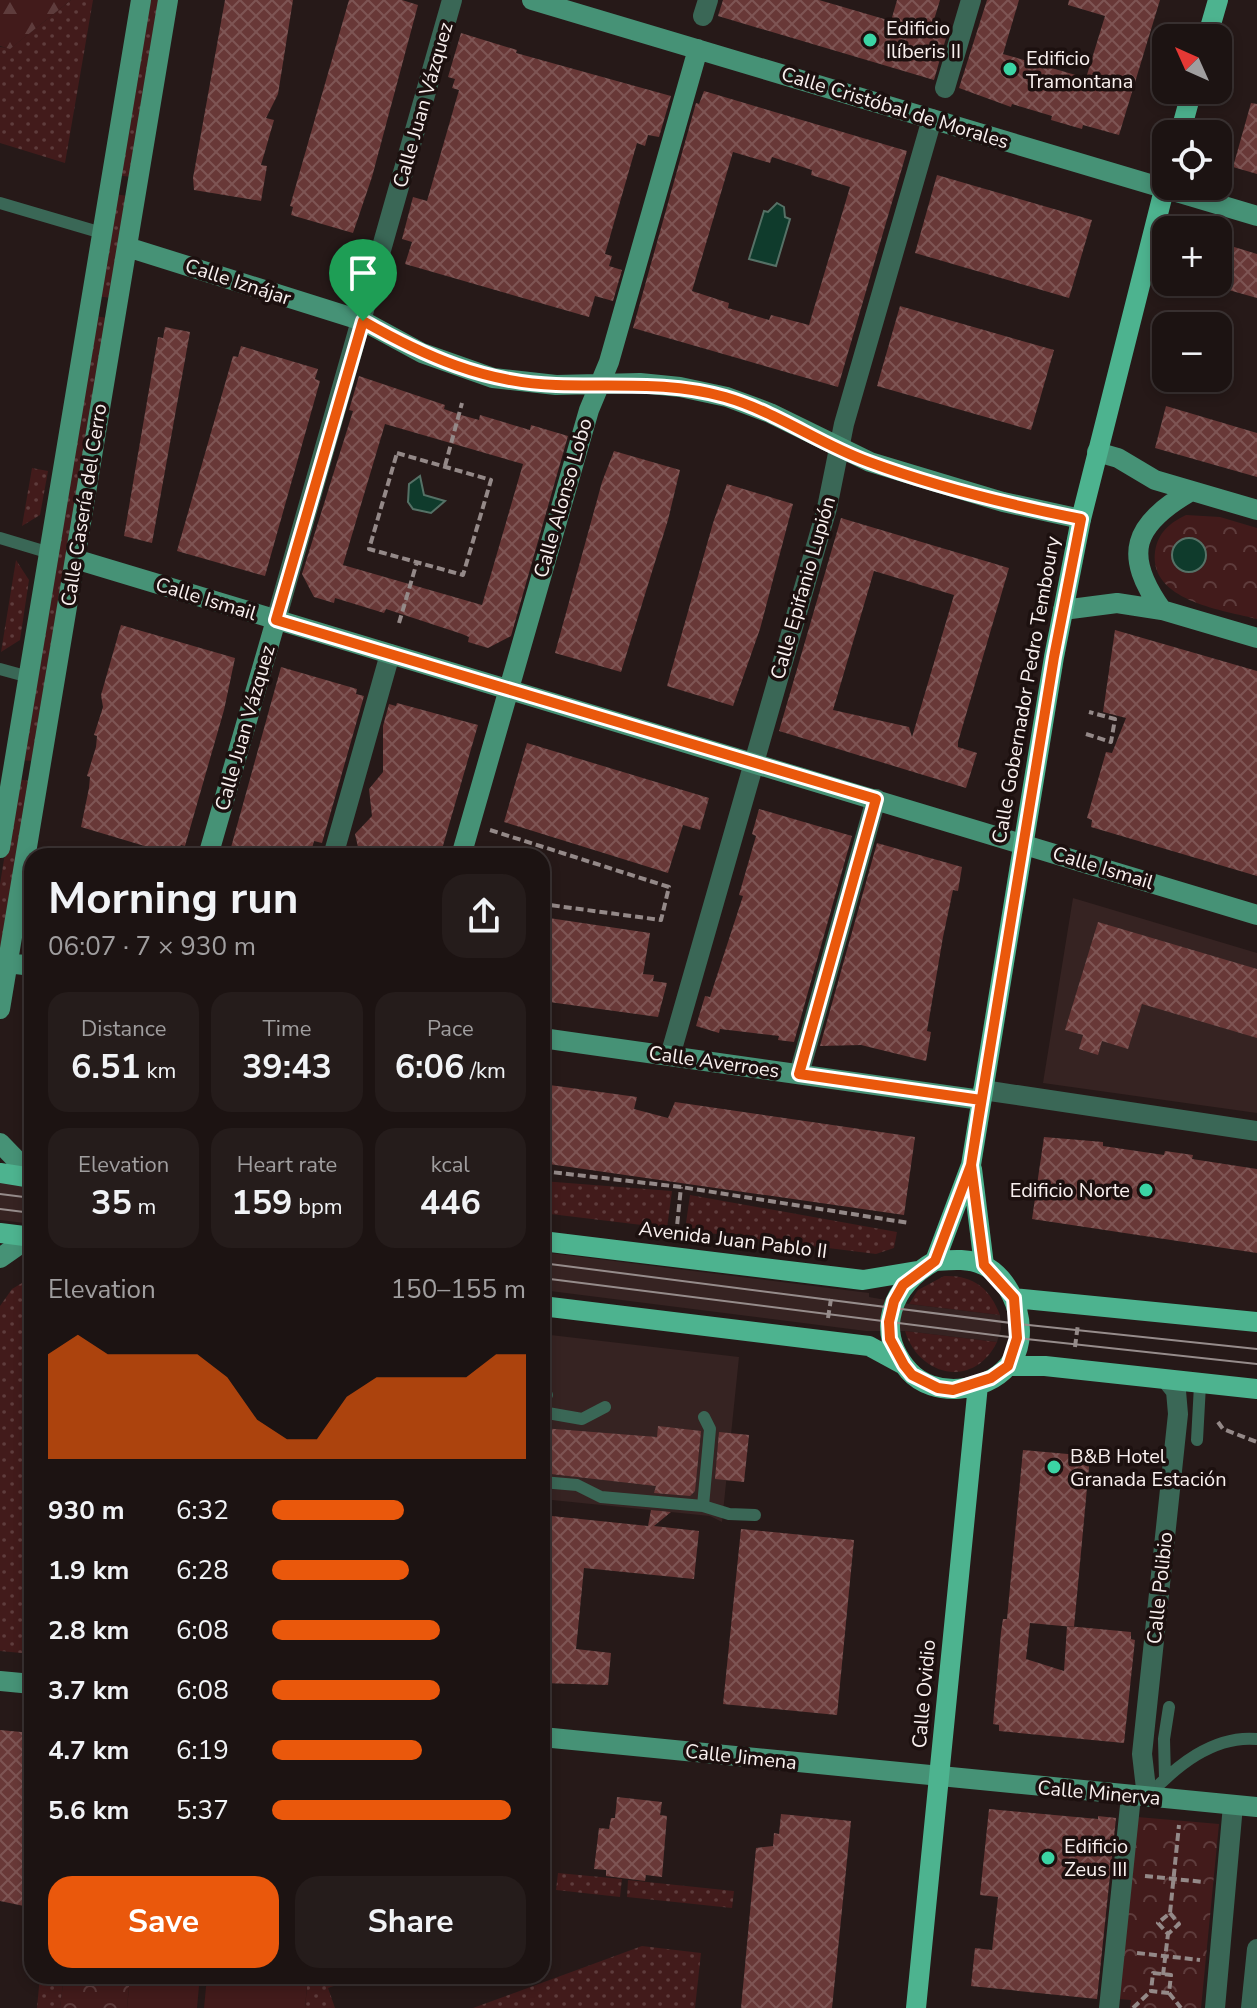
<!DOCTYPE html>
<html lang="en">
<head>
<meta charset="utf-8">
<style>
	body { margin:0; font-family:"Nunito Sans",sans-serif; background:#251c1b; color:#f1f3f6; height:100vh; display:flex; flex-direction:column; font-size:30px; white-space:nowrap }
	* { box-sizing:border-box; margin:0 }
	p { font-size:26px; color:#a09e9f }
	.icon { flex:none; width:44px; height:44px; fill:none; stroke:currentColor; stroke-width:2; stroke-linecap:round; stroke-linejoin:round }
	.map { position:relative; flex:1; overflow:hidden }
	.sheet { position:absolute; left:24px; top:848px; width:526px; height:1136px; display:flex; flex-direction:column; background:#1c1312; border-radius:24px; box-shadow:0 4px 12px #0003,0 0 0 2px #3a3232 }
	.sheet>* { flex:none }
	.needle { width:52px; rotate:315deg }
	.buttons { position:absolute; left:1152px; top:24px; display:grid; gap:16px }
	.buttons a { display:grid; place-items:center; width:80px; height:80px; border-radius:16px; background:#1c1312; box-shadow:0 4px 12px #0003,0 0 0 2px #3a3232; font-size:40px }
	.pin { position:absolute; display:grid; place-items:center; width:68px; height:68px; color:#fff; margin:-82px -34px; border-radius:50% 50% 50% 0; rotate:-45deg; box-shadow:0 0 8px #0007 }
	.pin .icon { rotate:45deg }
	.round { display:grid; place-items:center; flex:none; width:84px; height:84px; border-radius:24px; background:#251c1b }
	.headline { display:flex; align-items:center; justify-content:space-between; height:136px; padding:0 24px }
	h1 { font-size:44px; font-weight:700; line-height:60px }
	.figures { display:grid; grid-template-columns:repeat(3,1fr); gap:12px; height:136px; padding:8px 24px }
	.figures div { display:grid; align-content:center; border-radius:20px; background:#251c1b; text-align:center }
	.figures b { font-size:34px; font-weight:700 }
	.figures small { font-size:22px; font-weight:400 }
	.figures p { font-size:22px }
	.chart { height:224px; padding:16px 24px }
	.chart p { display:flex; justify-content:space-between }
	.chart svg { width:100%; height:144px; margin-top:8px; fill:#ea580c; opacity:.7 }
	.cta { display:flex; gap:16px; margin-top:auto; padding:16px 24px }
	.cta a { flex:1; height:92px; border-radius:24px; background:#ea580c; color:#fff; font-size:32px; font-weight:700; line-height:92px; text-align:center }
	.cta a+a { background:#251c1b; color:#f1f3f6 }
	ul { padding:0 24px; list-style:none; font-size:26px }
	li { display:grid; grid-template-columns:128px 96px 1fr; align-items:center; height:60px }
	li i { height:20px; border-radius:10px; background:#ea580c }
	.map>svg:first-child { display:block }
</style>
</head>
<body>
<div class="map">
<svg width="1257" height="2008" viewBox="0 0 1257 2008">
	<defs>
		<pattern id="grass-dots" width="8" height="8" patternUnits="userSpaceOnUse" patternTransform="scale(2)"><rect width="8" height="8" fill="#421b1b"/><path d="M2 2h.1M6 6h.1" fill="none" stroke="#5e3c3c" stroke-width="1.8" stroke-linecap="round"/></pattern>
		<pattern id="forest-firs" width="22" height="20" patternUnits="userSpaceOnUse" patternTransform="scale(2)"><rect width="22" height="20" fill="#421b1b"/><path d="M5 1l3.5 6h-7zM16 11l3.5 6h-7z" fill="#5e3c3c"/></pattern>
		<pattern id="park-crowns" width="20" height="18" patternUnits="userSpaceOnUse" patternTransform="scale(2)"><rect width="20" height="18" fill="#421b1b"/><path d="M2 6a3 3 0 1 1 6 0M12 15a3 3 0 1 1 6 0" fill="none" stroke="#5e3c3c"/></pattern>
		<pattern id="building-cross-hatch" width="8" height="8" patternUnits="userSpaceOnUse" patternTransform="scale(2)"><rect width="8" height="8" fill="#683837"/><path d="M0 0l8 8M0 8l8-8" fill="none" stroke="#7e5554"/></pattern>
	</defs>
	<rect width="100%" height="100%" fill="#261918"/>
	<path fill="#362322" d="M1073 898 1257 953V1113L1043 1083Z
		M0 1182 32 1186V1224L0 1220Z
		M542 1252 869 1293V1297L909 1304 1000 1315 1001 1329 997 1342 905 1331H866L542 1290Z
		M542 1334 739 1357 722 1522 710 1516 542 1499Z"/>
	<path fill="url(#grass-dots)" d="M71 0H93L65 163 0 143V47L11 48Z
		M146 0H161L131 177 117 175Z
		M114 194 128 196 111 298 97 296Z
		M94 316 108 318 34 761 20 760Z
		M32 468 48 471 40 515 22 526Z
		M16 560 29 580 20 640 1 652Z
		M17 779 30 781 0 960V884Z
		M542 1181 672 1191 667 1228 542 1213Z
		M690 1195 897 1232 894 1248 876 1254 685 1230Z
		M944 1276C973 1275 990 1288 1000 1315L909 1304 918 1290Z
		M32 1277V1654L0 1651V1306L12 1289Z
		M905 1331 997 1342C974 1389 919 1377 905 1331Z
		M558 1873 622 1879 620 1897 556 1890Z
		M628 1880 734 1891 732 1908 627 1897Z
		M642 1946 701 1953 695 2008H473Z
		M40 1976H64L60 2008H37Z
		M308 1976H362L328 1988 335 2008H305Z"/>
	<path fill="url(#forest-firs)" d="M0 0H71L10 49 0 46Z"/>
	<path fill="url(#park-crowns)" d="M1186 515 1220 517 1257 528V619C1223 610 1149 601 1155 552 1158 532 1170 523 1186 515Z
		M1137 1817 1219 1824 1201 2008H1130L1131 2000 1119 1999Z
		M64 1976H130L127 2008H60Z"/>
	<path fill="#421b1b" d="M130 1976H200L197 2008H127Z
		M207 1976H308L305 2008H204Z"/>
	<path fill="#0f3b2c" stroke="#557166" stroke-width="2" d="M777 203 784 207 785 217 790 219 776 266 749 259 764 211 768 212Z
		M420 476 424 495 445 501 431 513 413 509 408 502 409 484Z
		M1172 555a17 17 0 1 1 34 0a17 17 0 1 1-34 0Z"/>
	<path fill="url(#building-cross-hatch)" fill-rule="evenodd" d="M225 0H293L278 94 266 118 274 120 261 165 267 166 261 201 194 190 193 178Z
		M349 0H402L418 5 372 177 353 233 291 215 293 207 290 206Z
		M723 0H819L891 21 897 0H940L930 33 946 38 934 80 718 16Z
		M987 0H1019L1003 54 1086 78 1105 16 1068 5 1069 0H1160L1119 135 1083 125 1082 129 1051 120 1052 116 1012 104 1011 107 959 88Z
		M461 33 517 50 516 53 671 96 659 137 648 135 645 146 637 143 605 254 612 256 609 266 622 270 613 301 595 296 589 317 405 264 412 242 402 239 413 197 427 201 459 90 452 88 455 79 448 77Z
		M704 91 907 151 838 387 633 328 696 103 699 104ZM733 152 770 163 772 157 812 170 811 175 850 187 809 325 771 315 769 320 728 308 729 303 692 291Z
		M1251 103 1257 104V174L1233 167Z
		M937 175 1092 220 1069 298 915 253Z
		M1218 242 1257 254V298L1218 287Z
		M900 306 1054 350 1031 430 877 386Z
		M165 327 190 332 152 543 124 536 158 337 163 338Z
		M241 346 318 369 315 379 320 381 265 576 177 551 233 356 238 357Z
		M359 376 445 405 444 409 461 415 479 420 480 415 530 430 531 425 568 436 511 636 488 648 468 642 469 637 462 634 386 609 384 613 335 598 334 603 314 597 302 574 353 411 349 410ZM385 424 523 464 482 605 343 565Z
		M1166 406 1257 433V477L1155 448Z
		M614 451 680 470 668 520 621 672 555 653 602 482Z
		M727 484 793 504 760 629 733 706 667 686 713 523Z
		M841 518 1009 568 958 742V747L977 753 966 788 779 731ZM874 571 954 595 912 737 909 727 833 710Z
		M121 625 235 658 224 710 185 846 181 845 178 856 81 827 89 788 90 777 87 776 96 747 97 736 94 735 103 707 101 695Z
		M1115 630 1257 671V876L1091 827 1092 820 1087 818 1106 752 1112 753 1126 718 1103 712Z
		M281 667 357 689 356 694 364 696 322 843 314 841 310 856H281L262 850 260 856H243L230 851Z
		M397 703 478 725 440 856H360L355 834 372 816 369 789 383 772V726L389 704 396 706Z
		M527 743 709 798 700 830 683 825 668 873 504 822Z
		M759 809 852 836 794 1042 778 1040 779 1036 720 1029 719 1033 696 1026 705 996 710 997 743 896 739 895 756 836 752 834Z
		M877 843 962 867 958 891 953 890 943 937 927 1031 931 1032 926 1061 861 1045 820 1046Z
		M542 917 650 933 643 974 654 975 653 981 667 983 658 1017 542 1001Z
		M1098 922 1257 969V1038L1142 1004 1128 1049 1102 1041 1098 1055 1079 1049 1083 1035 1065 1030Z
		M542 1084 637 1097 634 1109 668 1118 675 1102 915 1137 904 1215 542 1163Z
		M1044 1137 1103 1142V1146L1164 1155 1165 1151 1193 1155 1192 1159 1257 1169V1253L1032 1219Z
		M658 1426 701 1431 695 1491 690 1496 654 1493 656 1486 542 1473V1428L657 1437Z
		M719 1432 749 1435 744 1482 715 1479Z
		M1023 1450 1090 1456 1074 1627 1030 1623 1026 1659 1064 1671 1067 1626 1131 1632V1639L1135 1640 1124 1743 999 1731V1725L993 1724 1001 1632 1003 1619H1007Z
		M651 1510 671 1512 654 1526 699 1531 694 1579 584 1568 576 1649 611 1653 608 1685 542 1683V1515L648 1526Z
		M741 1529 854 1540 837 1715 723 1704Z
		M0 1730 32 1733V1806L24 1906 0 1901Z
		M617 1797 662 1802 660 1815 667 1816 662 1877 646 1875 645 1881 606 1876V1870L594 1869 599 1828 609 1829 611 1818H615Z
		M989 1809 1098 1819V1816L1116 1818 1097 1999 971 1986 975 1948 992 1950 998 1897 980 1895Z
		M781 1814 851 1821 832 2008H741L756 1848 773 1846 774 1833 779 1834Z"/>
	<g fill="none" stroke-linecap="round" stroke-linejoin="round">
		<path stroke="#948988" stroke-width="4" stroke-dasharray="8 4" stroke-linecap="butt" d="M397 453 491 480 463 575 369 549Z
			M445 466 462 403
			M399 623 417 562
			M1086 734 1111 742 1115 719 1089 712
			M490 830 669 887 661 920 542 904
			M25 1100 32 1101
			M542 1171 681 1187 909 1223
			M676 1236 681 1187
			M828 1318 831 1299
			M1075 1347 1078 1324
			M1218 1422 1223 1429 1257 1442
			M1145 1876 1204 1882
			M1170 1913 1179 1924 1168 1934 1158 1923 1170 1913 1179 1825
			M1137 1953 1200 1960
			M1153 1973 1171 1975 1169 1993 1151 1991Z
			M1163 1975 1168 1934
			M1169 1993 1181 2008
			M1133 2008 1151 1991"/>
		<path stroke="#3a6756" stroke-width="12" d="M0 203 102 233
			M0 538 50 553
			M0 669 29 677
			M542 1400 547 1395
			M542 1412 582 1419 605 1407
			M1197 1440 1200 1385
			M542 1482 577 1485 601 1497 703 1506 729 1514 755 1515
			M703 1506 710 1429 704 1417
			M1165 1778 1164 1739 1169 1707
			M1147 1797C1176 1766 1213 1735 1257 1739"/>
		<path stroke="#3a6756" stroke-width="20" d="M703 16 708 0
			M945 88 971 0
			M276 620 452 0
			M333 856 390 654
			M670 1056 827 508 844 424 932 119
			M799 1074 876 799
			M983 1090 1257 1131
			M1147 1797 1142 1754 1178 1414 1176 1391 1168 1381
			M1109 2008 1131 1796
			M1215 2008 1233 1805
			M1251 2008 1257 1949"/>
		<path stroke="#469276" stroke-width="20" d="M532 0 1257 216
			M127 247 363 321 422 353 493 378 556 385 640 383 680 387 727 397 770 413 870 462 1003 502 1081 519
			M1097 452 1118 458 1155 480 1257 510
			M75 559 1257 915
			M1063 610 1117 603 1162 610 1257 638
			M1162 610C1122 554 1133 525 1191 491
			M0 848 141 0
			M208 856 276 620
			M461 856 589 410 609 362 698 49
			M8 963 32 966
			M0 1009 168 0
			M542 1038 981 1100
			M0 1143 32 1176
			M0 1258 30 1237
			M0 1681 32 1684
			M542 1737 1257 1807"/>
		<path stroke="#4db38f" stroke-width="20" d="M1207 38 1218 0
			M1180 134 1192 90
			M972 1169 984 1265
			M0 1173 32 1178
			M0 1233 32 1237
			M542 1241 863 1280 917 1271
			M935 1261 971 1165 1054 657 1081 519 1166 182
			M935 1261C950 1260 969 1258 983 1265 1016 1280 1033 1338 1008 1366 985 1393 933 1398 909 1371 873 1331 892 1285 935 1261Z
			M1014 1298 1257 1322
			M542 1306 869 1346 904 1365
			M1008 1366H1045L1257 1389
			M916 2008 978 1385"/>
		<path stroke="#968c8b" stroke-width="2" d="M0 1194 32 1198
			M0 1209 32 1213
			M542 1263 1019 1324 1257 1349
			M542 1278 1017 1338 1257 1364"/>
	</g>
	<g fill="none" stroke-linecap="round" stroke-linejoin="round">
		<defs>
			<path id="route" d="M363 321C424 356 485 383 556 385 615 387 668 381 725 397 777 412 819 444 869 462 937 487 1010 505 1081 519L1054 657 971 1165 984 1265 1014 1298 1017 1338 1008 1366 991 1378 953 1390 938 1388 912 1375 904 1365 890 1339 889 1322 894 1301 903 1285 935 1261 971 1165 981 1100 799 1074 876 799 276 620 363 321"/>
		</defs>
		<use href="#route" stroke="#fff" stroke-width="16"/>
		<use href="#route" stroke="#ea580c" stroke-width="10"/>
	</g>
	<g fill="#3bd4a4" stroke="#1c100f" stroke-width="3">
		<circle cx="870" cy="40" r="8"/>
		<circle cx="1010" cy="69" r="8"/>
		<circle cx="1146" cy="1190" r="8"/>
		<circle cx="1054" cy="1467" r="8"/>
		<circle cx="1048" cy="1858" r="8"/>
	</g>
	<g text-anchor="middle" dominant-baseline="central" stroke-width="7" stroke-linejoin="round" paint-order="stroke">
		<g font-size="20" fill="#f9f0ef" stroke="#1c100f" text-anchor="start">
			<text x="886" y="28">Edificio<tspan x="886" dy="23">Ilíberis II</tspan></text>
			<text x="1026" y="58">Edificio<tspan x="1026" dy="23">Tramontana</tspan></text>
			<text x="1130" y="1190" text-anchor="end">Edificio Norte</text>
			<text x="1070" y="1456">B&amp;B Hotel<tspan x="1070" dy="23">Granada Estación</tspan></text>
			<text x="1064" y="1846">Edificio<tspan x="1064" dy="23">Zeus III</tspan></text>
		</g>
		<g font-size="20" fill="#f9f0ef" stroke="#1c100f">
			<text transform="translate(423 105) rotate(-74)">Calle Juan Vázquez</text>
			<text transform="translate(895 108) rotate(17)">Calle Cristóbal de Morales</text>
			<text transform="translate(238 282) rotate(18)">Calle Iznájar</text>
			<text transform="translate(563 498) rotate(-74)">Calle Alonso Lobo</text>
			<text transform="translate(84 505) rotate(-81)">Calle Casería del Cerro</text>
			<text transform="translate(803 588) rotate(-74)">Calle Epifanio Lupión</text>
			<text transform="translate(206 599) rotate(17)">Calle Ismail</text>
			<text transform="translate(1026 690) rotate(-80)">Calle Gobernador Pedro Temboury</text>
			<text transform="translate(245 728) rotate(-74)">Calle Juan Vázquez</text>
			<text transform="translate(1103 868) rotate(17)">Calle Ismail</text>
			<text transform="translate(714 1062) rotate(8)">Calle Averroes</text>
			<text transform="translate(733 1240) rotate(7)">Avenida Juan Pablo II</text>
			<text transform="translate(1160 1588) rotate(-84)">Calle Polibio</text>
			<text transform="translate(924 1694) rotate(-85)">Calle Ovidio</text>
			<text transform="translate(741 1757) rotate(6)">Calle Jimena</text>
			<text transform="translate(1099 1793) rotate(5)">Calle Minerva</text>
		</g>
	</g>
</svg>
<div class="buttons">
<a><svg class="needle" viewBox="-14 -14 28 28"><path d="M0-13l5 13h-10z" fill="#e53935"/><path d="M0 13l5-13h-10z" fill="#a09e9f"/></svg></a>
<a><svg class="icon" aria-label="locate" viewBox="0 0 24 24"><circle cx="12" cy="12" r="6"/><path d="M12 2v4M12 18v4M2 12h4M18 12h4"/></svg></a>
<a>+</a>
<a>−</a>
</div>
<div class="pin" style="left:363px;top:321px;background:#1e9e55"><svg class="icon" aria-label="arrive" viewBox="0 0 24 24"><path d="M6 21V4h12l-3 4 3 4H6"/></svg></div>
<section class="sheet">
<div class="headline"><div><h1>Morning run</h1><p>06:07 · 7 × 930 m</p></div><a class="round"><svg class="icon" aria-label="share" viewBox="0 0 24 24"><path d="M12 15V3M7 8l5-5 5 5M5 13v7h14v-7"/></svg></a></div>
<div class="figures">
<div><p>Distance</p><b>6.51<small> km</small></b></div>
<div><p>Time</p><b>39:43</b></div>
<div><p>Pace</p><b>6:06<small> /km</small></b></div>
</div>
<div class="figures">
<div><p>Elevation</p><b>35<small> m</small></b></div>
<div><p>Heart rate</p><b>159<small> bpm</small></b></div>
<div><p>kcal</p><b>446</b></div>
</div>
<div class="chart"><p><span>Elevation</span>150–155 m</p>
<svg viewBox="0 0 160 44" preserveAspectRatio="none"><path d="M0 44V12L10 6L20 12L30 12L40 12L50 12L60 19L70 32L80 38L90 38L100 25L110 19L120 19L130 19L140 19L150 12L160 12V44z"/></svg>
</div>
<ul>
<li><b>930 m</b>6:32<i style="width:52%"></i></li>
<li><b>1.9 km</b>6:28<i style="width:54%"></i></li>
<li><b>2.8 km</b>6:08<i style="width:66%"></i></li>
<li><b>3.7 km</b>6:08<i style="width:66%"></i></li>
<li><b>4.7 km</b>6:19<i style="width:59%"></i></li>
<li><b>5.6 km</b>5:37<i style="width:94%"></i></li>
</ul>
<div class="cta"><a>Save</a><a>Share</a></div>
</section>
</div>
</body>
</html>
